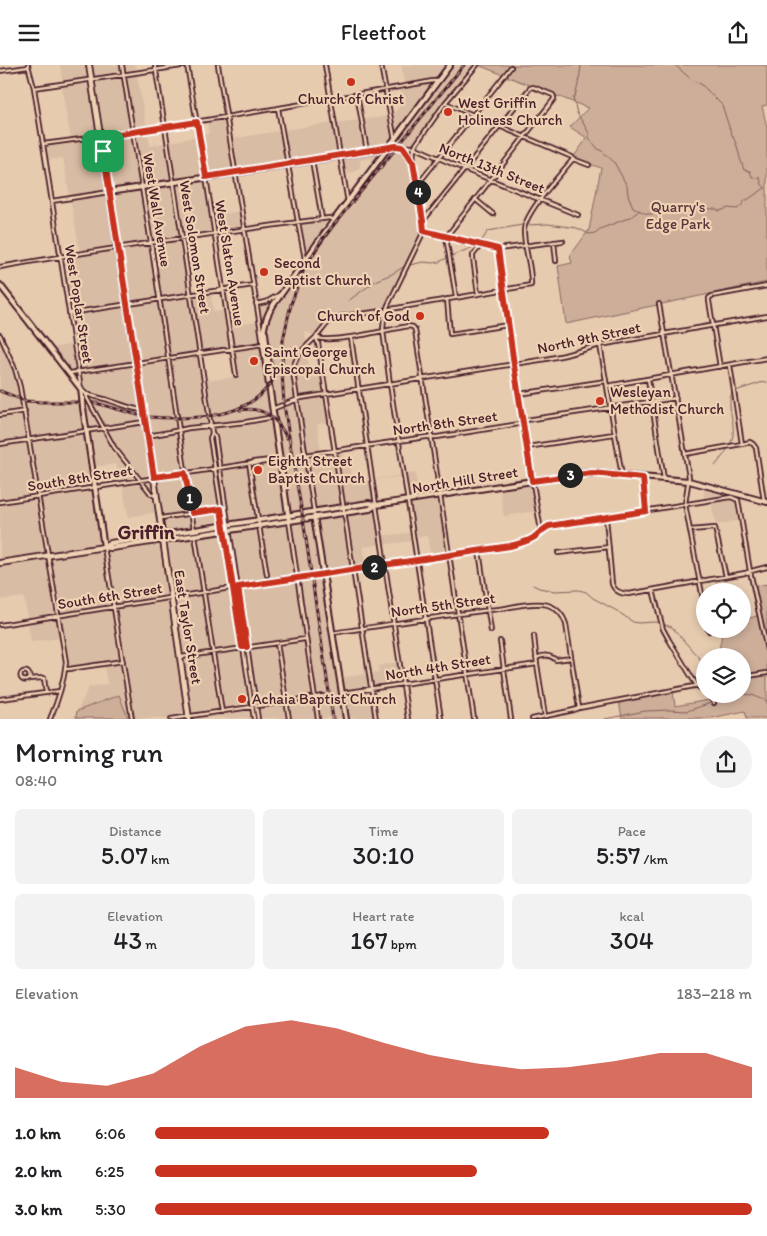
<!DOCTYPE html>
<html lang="en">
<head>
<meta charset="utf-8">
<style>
	body { margin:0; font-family:Itim,sans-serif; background:#f2f2f2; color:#202124; height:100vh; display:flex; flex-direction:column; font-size:19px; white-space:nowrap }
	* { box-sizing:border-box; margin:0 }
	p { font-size:16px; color:#757577 }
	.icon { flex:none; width:28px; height:28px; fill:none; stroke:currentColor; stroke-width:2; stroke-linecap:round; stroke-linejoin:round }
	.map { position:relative; height:654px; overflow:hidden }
	.panel { display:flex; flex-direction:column; background:#fff; flex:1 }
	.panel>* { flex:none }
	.buttons { position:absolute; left:696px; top:518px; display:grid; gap:10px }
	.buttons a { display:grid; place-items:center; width:55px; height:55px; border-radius:50%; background:#fff; box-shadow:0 2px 8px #0003; font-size:25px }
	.pin { position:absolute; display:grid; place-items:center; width:42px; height:42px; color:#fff; margin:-21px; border-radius:10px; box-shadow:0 2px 8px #0006 }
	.km { position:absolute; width:25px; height:25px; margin:-12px; border-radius:50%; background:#222; color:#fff; font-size:14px; line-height:25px; text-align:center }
	.round { display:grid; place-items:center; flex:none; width:52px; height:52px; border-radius:26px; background:#f2f2f2 }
	.summary { display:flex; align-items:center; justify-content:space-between; height:85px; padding:0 15px }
	h1 { font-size:28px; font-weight:600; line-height:38px }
	.figures { display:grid; grid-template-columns:repeat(3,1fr); gap:8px; height:85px; padding:5px 15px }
	.figures div { display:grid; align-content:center; border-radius:8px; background:#f2f2f2; text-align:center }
	.figures b { font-size:25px; font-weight:600 }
	.figures small { font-size:14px; font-weight:400 }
	.figures p { font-size:14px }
	.chart { height:140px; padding:10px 15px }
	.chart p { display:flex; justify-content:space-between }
	.chart svg { width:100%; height:90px; margin-top:5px; fill:#c8321e; opacity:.7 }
	ul { padding:0 15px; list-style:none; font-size:16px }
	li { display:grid; grid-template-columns:80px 60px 1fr; align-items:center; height:38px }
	li i { height:12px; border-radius:6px; background:#c8321e }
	header { display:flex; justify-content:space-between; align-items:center; height:65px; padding:0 15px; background:#fff; font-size:22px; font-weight:600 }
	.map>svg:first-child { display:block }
</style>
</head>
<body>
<header><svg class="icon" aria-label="menu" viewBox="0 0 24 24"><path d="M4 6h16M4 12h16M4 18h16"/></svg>Fleetfoot<svg class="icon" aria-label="share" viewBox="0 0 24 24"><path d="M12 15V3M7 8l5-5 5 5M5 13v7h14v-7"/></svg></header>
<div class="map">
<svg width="767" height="654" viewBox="0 0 767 654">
	<rect width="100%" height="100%" fill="#e6cbaf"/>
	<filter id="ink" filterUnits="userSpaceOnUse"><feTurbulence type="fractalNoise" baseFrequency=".02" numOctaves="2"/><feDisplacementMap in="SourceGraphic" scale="10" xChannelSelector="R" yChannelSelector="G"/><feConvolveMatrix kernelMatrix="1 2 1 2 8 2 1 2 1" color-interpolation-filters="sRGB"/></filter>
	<g filter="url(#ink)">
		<path fill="#d9bca4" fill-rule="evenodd" d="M60 0H135L150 81 209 69 207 55 226 51 230 74 310 61 392 51 403 37 400 22 406 21 401 0H476L452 27 413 82 414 98 424 166 386 244 334 253 316 272 305 266 310 313 323 311 331 357 317 359 321 387 342 384 344 400 350 399 353 418 415 408 420 434 440 431 449 491 431 494 427 471 412 473V476L363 482 367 504 323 510 339 613 379 607 378 601 398 597 402 620 370 625 375 653H74L89 622 107 619 104 599 65 604 61 573 31 577 24 532 0 535V273L14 304 23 335 50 339 81 337 80 323 51 283 74 279 62 192 80 188 63 93 46 95 44 79 71 75 61 18H63ZM339 91 343 109 354 107 360 102V95L371 93 380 104 348 146 339 151 297 157 304 196 272 239 254 242 257 257 243 259 242 252 227 254 226 245 214 247 210 227 191 230 181 174 244 164 241 146 211 151 206 112ZM232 283 235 312 204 316 199 288ZM116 399 122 417 128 452 159 447 163 470 102 481 93 420 92 402ZM403 411 406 432 377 436 375 415ZM406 436 411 468 380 471 376 439Z
			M532 415 536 446 504 451 499 420Z
			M704 421 737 430 741 455 716 460 711 436H704Z"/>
		<path fill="#ccae99" stroke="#8b6662" d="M478 0H767V40L762 41 767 63V217L566 259 558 201 572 198 570 191 589 165 601 103 573 93 587 73 570 62 588 43Z
			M767 519V653H747L745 646 711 653H622L619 636 673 626 675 641 715 634V629H742V591H718L722 569 721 564H742L743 555 757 551 751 522Z
			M119 630 128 653H77L76 651 77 646Z"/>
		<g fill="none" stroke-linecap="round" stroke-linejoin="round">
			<path stroke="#835d5a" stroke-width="1" d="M581 0C580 11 578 21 575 31L573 33 577 48 589 68V73L598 84 602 86 614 97 627 121 628 130 633 142C639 145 644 149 650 149 656 149 659 145 664 143 681 140 699 144 715 144L720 146 728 143 737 144 742 140 745 135H747L765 123
				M675 0 693 16 701 19 722 40 730 65 737 81 740 93 744 105 750 106 752 112 760 113 761 118 765 123
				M527 160 548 159 577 163 589 169 595 168 600 164 631 152 640 145
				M481 177 488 166 522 160
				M451 191 476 181
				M410 200 423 197 433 198 439 197 447 193
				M348 236 377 215 392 209 405 201
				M715 401C722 392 731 382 733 370 735 356 726 341 732 327L760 318 767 317
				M533 520 539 523 555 526 579 525 586 527 593 533 617 546 633 557 638 558 655 557 672 562 705 600
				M742 629 752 630 767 636
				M605 654 645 646 671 645 687 646 735 630 736 629"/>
			<defs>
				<path id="street" d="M28 0 34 23 45 92 81 324 86 329 87 333
					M122 0 151 178 194 465
					M155 0 165 62 212 368 215 372 258 654
					M187 0 206 112 236 310
					M325 0 347 132 348 136
					M381 0 396 81
					M0 6 28 2
					M34 23 188 0
					M357 29 367 86
					M445 38 572 92 573 94 589 100
					M278 43 298 157 305 194
					M43 79C174 62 303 39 433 16H438
					M403 82 412 95
					M389 83C397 81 405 82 414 82L464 104 578 150
					M312 95 322 154
					M417 119 419 118 511 2
					M475 134 493 149
					M52 136 109 127
					M423 156 530 23 533 22 553 30 554 32V34L446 172 456 232
					M424 166 498 184 563 176
					M554 177 556 196
					M498 184 518 329 541 466
					M0 202C107 183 214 168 322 154L329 153 334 155
					M478 229 473 193V190L481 180
					M447 234 450 269 508 260
					M256 239 266 237 280 229
					M659 239 685 389 689 412 685 439 705 545
					M70 248 253 220
					M0 270 15 304 20 322 66 597C64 616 58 636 50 654
					M316 272C328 280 390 264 408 261L413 262 415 265 474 654
					M316 273 318 278 326 329 376 654
					M351 273 408 654
					M600 280 622 411
					M730 300 742 379
					M720 302 709 236V233L712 231 767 221
					M70 308 263 279 218 0
					M648 314 664 414
					M607 321 767 293
					M87 329C94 332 103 333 111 336 121 339 131 344 143 345
					M519 329 606 316
					M93 344 114 382 148 425 151 429 156 431
					M272 344 301 333 546 294 565 290 600 280 767 251
					M0 350 25 346
					M212 368 210 373 224 460
					M147 371 170 367 189 363 246 357 274 352
					M0 379 144 357
					M527 382 614 369
					M685 389 742 379 750 377 753 379 756 383 764 436
					M305 390 426 372H437L519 359 526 355 676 333
					M249 398 267 510
					M252 398 253 399 271 396 272 395
					M643 413 646 446
					M0 437 252 398 253 397 280 394
					M314 447 293 307C293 291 308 280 318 270 324 263 329 254 338 252 356 248 374 249 391 244L531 220C532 202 524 184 524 166 524 148 561 109 573 94
					M161 453 221 444
					M606 453 612 519C615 527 621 529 629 529L745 508 755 505 767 502
					M289 456 318 654
					M690 465 715 463 726 512
					M225 466 254 654
					M195 470 222 647
					M104 482 132 654
					M479 486 491 566
					M558 488 609 482
					M341 507 510 481C518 479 526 477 533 473 539 469 542 464 549 461L731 432 738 435 750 506 767 585
					M653 525 663 564 669 575 694 616 697 621 705 626
					M0 560 275 516
					M708 564 709 566
					M332 568C388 560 443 550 499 544 513 542 535 536 548 540 557 543 563 550 566 559L579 643
					M534 571 537 599 545 651
					M500 576 511 654
					M277 578 289 654
					M181 592 305 574
					M536 593C544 590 549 589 556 595L571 593
					M65 604H69L123 596
					M20.5 611a4.5 4.5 0 1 1 9 0a4.5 4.5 0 1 1-9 0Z
					M742 612 767 608
					M28 614 44 613 46 628
					M342 628 537 599
					M708 629 714 638
					M0 634 60 626
					M171 654 324 631
					M441 654 390 319 383 266 384 251 388 240 424 166 423 156 413 99 414 82 445 38 477 0
					M532 654 574 645 579 643 705 619"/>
				<path id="secondary" d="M109 127 236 108 389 83
					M0 220 81 324 82 332
					M265 268 269 301
					M83 343 104 482
					M314 451 346 654
					M289 456 263 279C263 264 265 252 274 239L334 155 450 0
					M162 470 369 438 376 440
					M163 475 370 444 376 440 578 409 592 408 689 416 767 437"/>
				<path id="primary" d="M89 0 154 413 189 654
					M104 482 111 478 162 470
					M0 498 104 482 111 483 163 475"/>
			</defs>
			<use href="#street" stroke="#4a1f2b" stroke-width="6"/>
			<use href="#secondary" stroke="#4a1f2b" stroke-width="8"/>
			<use href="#primary" stroke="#4a1f2b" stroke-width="8"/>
			<use href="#street" stroke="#edd2b4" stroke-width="2.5"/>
			<use href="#secondary" stroke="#edd2b4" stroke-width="4"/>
			<use href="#primary" stroke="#edd2b4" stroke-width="4.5"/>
			<defs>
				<path id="rail" d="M0 326 26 336 42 337H72L96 338 138 350
					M240 345C264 341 277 353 287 373
					M149 352C197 355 262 355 280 299
					M333 654 303 454 290 378 284 339 282 306 283 275 291 239 304 204 323 173 464 0"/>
			</defs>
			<use href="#rail" stroke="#4a1f2b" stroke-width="3"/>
			<use href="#rail" stroke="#edd2b4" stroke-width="1" stroke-dasharray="4" stroke-linecap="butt"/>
			<defs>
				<path id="street-bridge" d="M87 333 93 344
					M275 516 341 507"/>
				<path id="secondary-bridge" d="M82 332 83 343"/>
			</defs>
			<use href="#street-bridge" stroke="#4a1f2b" stroke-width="6" stroke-linecap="butt"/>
			<use href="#secondary-bridge" stroke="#4a1f2b" stroke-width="8" stroke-linecap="butt"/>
			<use href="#street-bridge" stroke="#edd2b4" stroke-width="2.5"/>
			<use href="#secondary-bridge" stroke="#edd2b4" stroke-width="4"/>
		</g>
	</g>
	<g fill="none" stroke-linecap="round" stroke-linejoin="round" filter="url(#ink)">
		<defs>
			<path id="route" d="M197 57 206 112 396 81 403 82 413 97 423 156 424 166 498 184 514 300 532 416 592 408 643 413 646 446 549 461C543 464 539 469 533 473 526 477 518 479 510 481L238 522 247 582H242L221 444 192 448 185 408 154 412 101 72Z"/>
		</defs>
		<use href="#route" stroke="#fff" stroke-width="10"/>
		<use href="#route" stroke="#c8321e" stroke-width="6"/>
	</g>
	<g fill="#c8321e" stroke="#edd2b4" stroke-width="2">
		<circle cx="351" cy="17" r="5"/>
		<circle cx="448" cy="47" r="5"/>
		<circle cx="264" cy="207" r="5"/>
		<circle cx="420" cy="251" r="5"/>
		<circle cx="254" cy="296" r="5"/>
		<circle cx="600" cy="336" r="5"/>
		<circle cx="258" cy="405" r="5"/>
		<circle cx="242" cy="634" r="5"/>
	</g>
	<g text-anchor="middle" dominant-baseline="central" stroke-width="4.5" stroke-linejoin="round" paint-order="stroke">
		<g font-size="15" fill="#4a1f2b" stroke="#edd2b4" text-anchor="start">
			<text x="351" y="34" text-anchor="middle">Church of Christ</text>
			<text x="458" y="38">West Griffin<tspan x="458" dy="17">Holiness Church</tspan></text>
			<text x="274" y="198">Second<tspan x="274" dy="17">Baptist Church</tspan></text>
			<text x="410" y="251" text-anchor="end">Church of God</text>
			<text x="264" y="287">Saint George<tspan x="264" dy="17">Episcopal Church</tspan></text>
			<text x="610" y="327">Wesleyan<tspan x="610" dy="17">Methodist Church</tspan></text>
			<text x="268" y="396">Eighth Street<tspan x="268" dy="17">Baptist Church</tspan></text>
			<text x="252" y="634">Achaia Baptist Church</text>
		</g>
		<g font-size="15" fill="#4a1f2b" stroke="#edd2b4">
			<text transform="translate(492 103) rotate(22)">North 13th Street</text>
			<text transform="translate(157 145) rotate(81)">West Wall Avenue</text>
			<text transform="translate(195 182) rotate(81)">West Solomon Street</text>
			<text transform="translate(230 198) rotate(81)">West Slaton Avenue</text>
			<text transform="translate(79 239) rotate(81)">West Poplar Street</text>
			<text transform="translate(589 273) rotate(-12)">North 9th Street</text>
			<text transform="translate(445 358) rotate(-8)">North 8th Street</text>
			<text transform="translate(80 413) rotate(-9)">South 8th Street</text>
			<text transform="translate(465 415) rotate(-9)">North Hill Street</text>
			<text transform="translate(110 531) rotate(-9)">South 6th Street</text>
			<text transform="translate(443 540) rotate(-8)">North 5th Street</text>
			<text transform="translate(188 562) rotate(81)">East Taylor Street</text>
			<text transform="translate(438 602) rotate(-9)">North 4th Street</text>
		</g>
		<g font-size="15" fill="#5e343c" stroke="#edd2b4">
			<text x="678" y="142">Quarry's<tspan x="678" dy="17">Edge Park</tspan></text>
		</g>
		<g font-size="20" font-weight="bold" fill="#4a1f2b" stroke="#edd2b4">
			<text x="146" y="467">Griffin</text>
		</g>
	</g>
</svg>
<div class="buttons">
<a><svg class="icon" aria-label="locate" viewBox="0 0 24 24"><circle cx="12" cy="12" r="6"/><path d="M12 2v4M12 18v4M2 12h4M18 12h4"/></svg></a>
<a><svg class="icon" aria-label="layers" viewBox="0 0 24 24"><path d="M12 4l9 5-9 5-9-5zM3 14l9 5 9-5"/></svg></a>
</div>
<div class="pin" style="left:103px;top:86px;background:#1e9e55"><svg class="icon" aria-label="arrive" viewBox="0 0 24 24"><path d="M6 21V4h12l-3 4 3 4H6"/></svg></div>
<b class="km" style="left:189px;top:433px">1</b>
<b class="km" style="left:374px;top:502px">2</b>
<b class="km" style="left:570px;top:410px">3</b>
<b class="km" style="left:418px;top:127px">4</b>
</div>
<section class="panel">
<div class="summary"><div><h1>Morning run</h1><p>08:40</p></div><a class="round"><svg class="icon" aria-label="share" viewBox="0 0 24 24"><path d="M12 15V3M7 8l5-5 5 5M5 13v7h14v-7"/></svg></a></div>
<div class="figures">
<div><p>Distance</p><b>5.07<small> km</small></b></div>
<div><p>Time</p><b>30:10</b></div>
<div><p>Pace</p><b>5:57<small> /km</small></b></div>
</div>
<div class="figures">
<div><p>Elevation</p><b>43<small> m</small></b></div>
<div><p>Heart rate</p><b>167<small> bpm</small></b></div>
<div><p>kcal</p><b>304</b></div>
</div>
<div class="chart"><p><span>Elevation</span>183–218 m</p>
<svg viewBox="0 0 160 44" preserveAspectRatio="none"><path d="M0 44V29L10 36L20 38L30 32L40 19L50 9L60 6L70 10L80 17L90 23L100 27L110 30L120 29L130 26L140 22L150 22L160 29V44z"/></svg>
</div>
<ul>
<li><b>1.0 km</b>6:06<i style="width:66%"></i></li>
<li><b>2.0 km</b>6:25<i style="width:54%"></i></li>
<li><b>3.0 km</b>5:30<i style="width:100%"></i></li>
</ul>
</section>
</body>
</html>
